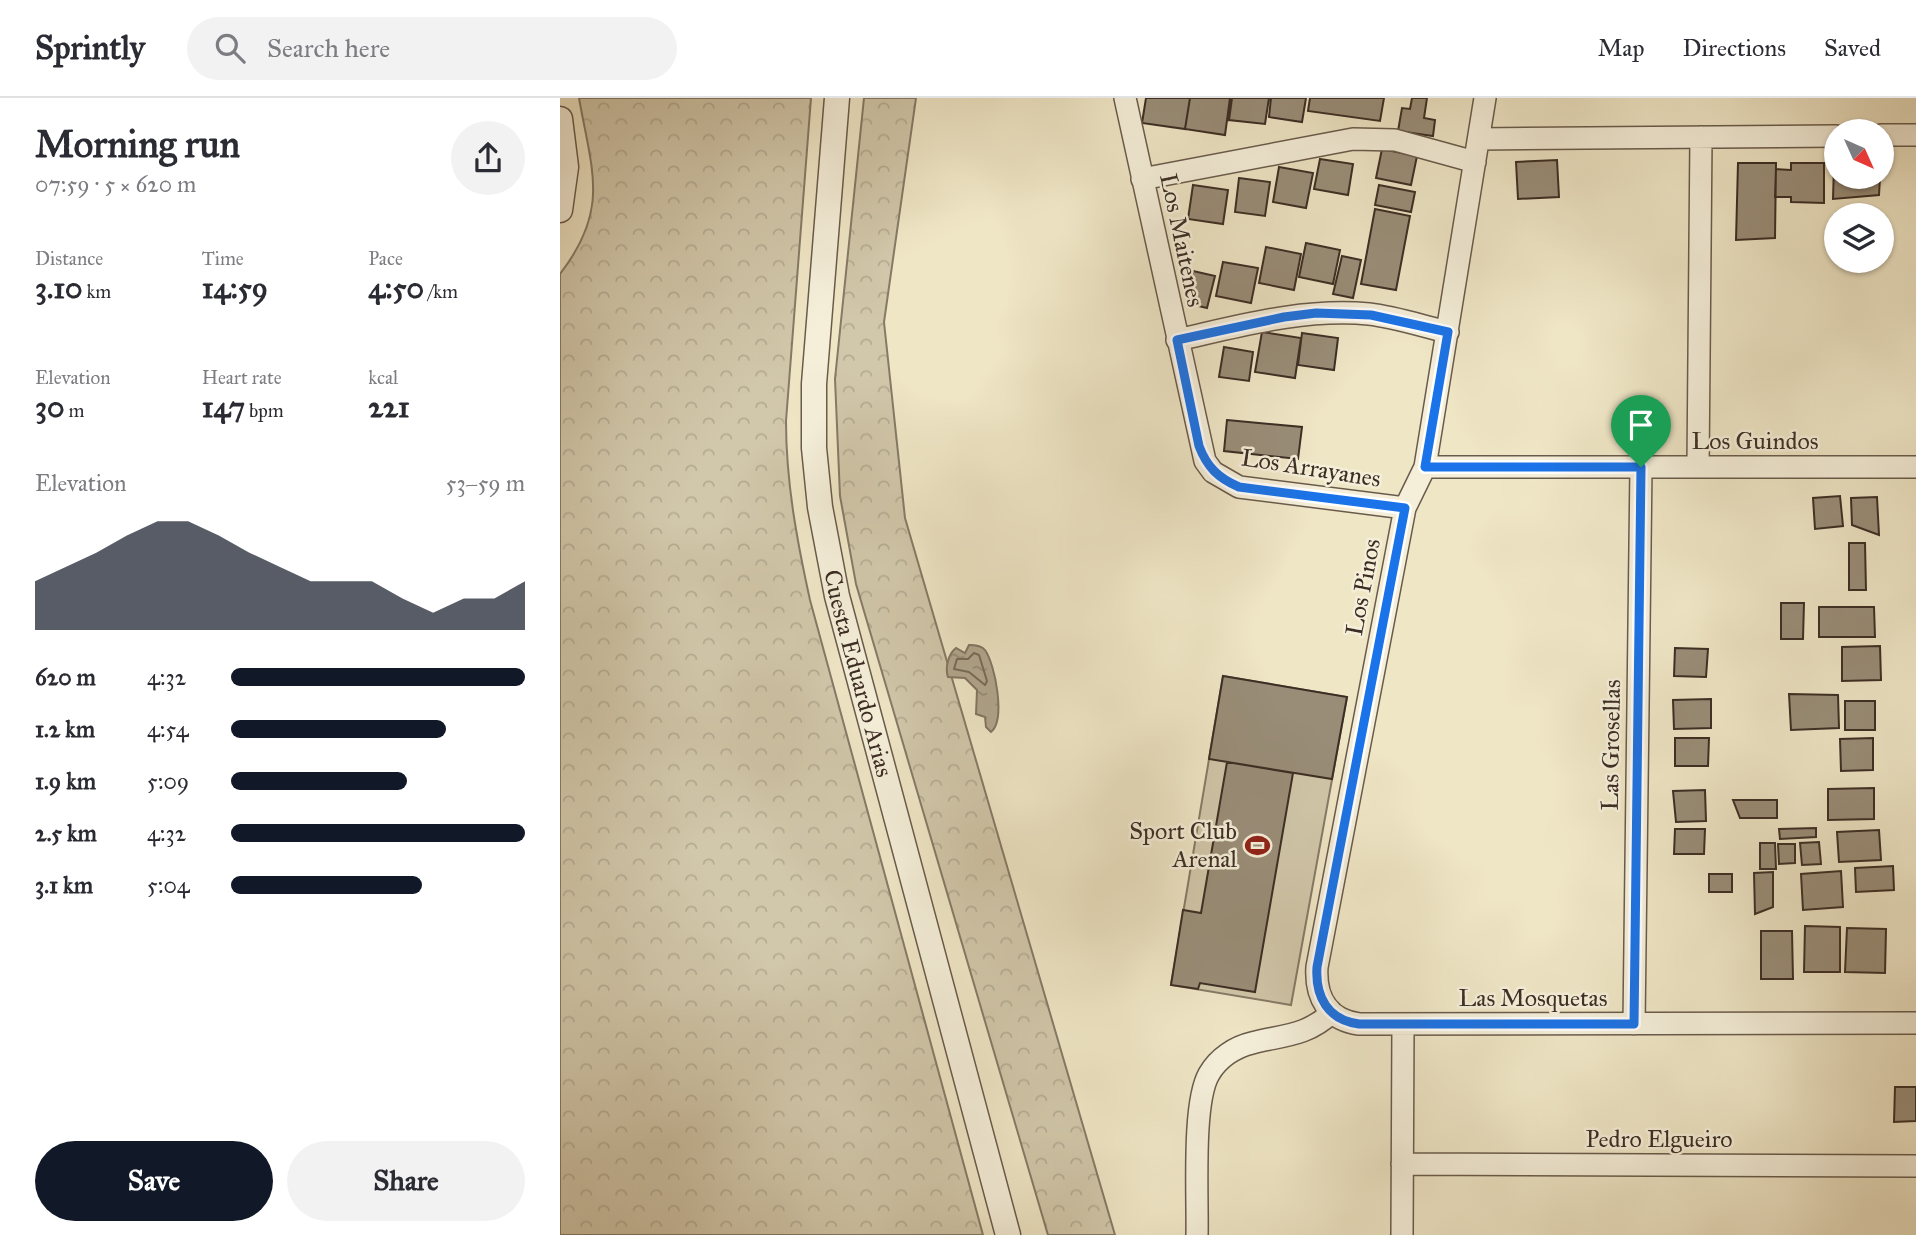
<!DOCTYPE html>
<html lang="en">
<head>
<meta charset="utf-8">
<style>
	body { margin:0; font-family:"IM FELL Great Primer",serif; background:#f2f2f3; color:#2b2b33; height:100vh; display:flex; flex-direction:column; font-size:26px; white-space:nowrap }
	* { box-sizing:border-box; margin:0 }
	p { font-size:23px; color:#7c7c81 }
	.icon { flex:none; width:38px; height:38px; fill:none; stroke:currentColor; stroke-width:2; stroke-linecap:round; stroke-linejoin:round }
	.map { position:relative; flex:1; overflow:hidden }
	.side { display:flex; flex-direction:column; background:#fff; width:560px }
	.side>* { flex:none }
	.needle { width:46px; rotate:135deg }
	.fabs { position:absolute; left:1264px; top:21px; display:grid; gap:14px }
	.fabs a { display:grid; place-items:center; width:70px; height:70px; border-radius:50%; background:#fff; box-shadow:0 2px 5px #0004; font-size:35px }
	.pin { position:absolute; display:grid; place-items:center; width:60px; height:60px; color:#fff; margin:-72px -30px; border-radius:50% 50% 50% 0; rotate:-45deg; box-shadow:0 0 7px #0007 }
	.pin .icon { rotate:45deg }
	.round { display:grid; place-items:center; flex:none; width:74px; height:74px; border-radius:37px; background:#f2f2f3 }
	.summary { display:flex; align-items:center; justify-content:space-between; height:119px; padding:0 35px }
	h1 { font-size:38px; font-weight:800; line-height:52px }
	.figures { display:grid; grid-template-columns:repeat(3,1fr); gap:10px; height:119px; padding:7px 35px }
	.figures div { display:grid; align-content:center }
	.figures b { font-size:30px; font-weight:800 }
	.figures small { font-size:19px; font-weight:400 }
	.figures p { font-size:19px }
	.chart { height:196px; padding:14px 35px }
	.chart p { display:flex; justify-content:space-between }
	.chart svg { width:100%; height:126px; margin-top:7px; fill:#111827; opacity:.7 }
	.button { display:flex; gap:14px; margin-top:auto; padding:14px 35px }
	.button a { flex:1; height:80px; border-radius:42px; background:#111827; color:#fff; font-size:28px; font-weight:800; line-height:80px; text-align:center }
	.button a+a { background:#f2f2f3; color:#2b2b33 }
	ul { padding:0 35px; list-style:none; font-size:23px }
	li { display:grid; grid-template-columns:112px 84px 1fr; align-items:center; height:52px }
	li i { height:18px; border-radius:9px; background:#111827 }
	header { display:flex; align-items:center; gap:42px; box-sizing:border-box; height:98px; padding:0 35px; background:#fff; border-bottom:2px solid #e1e1e2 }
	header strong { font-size:33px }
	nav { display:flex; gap:38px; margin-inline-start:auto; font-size:24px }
	.search { width:490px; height:63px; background:#f2f2f3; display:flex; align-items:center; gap:18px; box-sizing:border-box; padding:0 24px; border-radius:38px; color:#7c7c81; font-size:26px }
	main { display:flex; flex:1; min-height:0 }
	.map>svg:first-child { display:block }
</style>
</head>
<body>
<header>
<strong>Sprintly</strong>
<div class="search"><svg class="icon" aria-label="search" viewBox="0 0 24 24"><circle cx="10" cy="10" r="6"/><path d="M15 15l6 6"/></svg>Search here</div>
<nav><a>Map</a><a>Directions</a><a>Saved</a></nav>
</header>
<main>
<section class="side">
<div class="summary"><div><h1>Morning run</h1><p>07:59 · 5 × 620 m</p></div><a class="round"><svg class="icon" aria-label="share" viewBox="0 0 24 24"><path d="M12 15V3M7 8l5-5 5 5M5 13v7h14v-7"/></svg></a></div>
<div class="figures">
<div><p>Distance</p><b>3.10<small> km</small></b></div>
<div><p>Time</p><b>14:59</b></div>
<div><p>Pace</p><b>4:50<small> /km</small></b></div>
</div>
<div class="figures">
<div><p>Elevation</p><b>30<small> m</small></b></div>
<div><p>Heart rate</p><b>147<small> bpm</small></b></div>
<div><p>kcal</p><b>221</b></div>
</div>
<div class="chart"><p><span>Elevation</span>53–59 m</p>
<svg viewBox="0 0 160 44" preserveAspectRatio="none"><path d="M0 44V27L10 22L20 17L30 11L40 6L50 6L60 11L70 17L80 22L90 27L100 27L110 27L120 33L130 38L140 33L150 33L160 27V44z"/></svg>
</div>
<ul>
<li><b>620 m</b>4:32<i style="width:100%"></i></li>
<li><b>1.2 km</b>4:54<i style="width:73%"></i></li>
<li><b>1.9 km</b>5:09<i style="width:60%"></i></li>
<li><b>2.5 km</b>4:32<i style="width:100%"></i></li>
<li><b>3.1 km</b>5:04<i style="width:65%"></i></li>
</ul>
<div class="button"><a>Save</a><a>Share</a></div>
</section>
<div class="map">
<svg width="1356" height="1137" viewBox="0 0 1356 1137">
	<defs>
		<pattern id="forest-crowns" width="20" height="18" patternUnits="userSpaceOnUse" patternTransform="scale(1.75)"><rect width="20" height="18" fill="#d1c7aa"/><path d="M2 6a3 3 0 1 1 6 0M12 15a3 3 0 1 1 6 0" fill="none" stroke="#b4ab92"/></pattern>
		<pattern id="water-ripples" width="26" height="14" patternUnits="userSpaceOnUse" patternTransform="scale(1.75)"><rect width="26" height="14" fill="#b2a78f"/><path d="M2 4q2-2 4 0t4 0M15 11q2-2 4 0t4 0" fill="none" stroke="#928875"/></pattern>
	</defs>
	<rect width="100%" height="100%" fill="#efe6c6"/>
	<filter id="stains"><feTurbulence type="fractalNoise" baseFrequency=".00286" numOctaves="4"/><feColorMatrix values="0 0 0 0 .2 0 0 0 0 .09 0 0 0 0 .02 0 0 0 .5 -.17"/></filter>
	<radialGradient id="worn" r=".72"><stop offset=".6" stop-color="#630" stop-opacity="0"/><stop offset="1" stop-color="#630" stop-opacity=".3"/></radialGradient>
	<path fill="url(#forest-crowns)" stroke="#867a67" stroke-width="2" d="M19 0H251L226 323C226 384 237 443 250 502L423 1137H0V176C50 111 32 74 19 0Z
		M304 0H356L324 224 345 420 555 1137H488L296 486 280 398 275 281Z"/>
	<path fill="#d1c7aa" stroke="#867a67" stroke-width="2" d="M663 578 787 599 731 907 611 887Z"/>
	<path fill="url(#water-ripples)" stroke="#837664" stroke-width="2" d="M409 547C414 547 421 547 425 552 435 566 446 622 431 634L426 629 425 619 416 616 417 592 405 580 388 579C385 570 388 556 396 550L405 555Z"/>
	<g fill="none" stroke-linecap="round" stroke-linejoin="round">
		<path stroke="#776a5a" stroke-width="2" d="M414 555 419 557 427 583 425 587 409 574 394 571 397 561H408Z"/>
	</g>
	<path fill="#998d78" stroke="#3c2d24" stroke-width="2" d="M586 0H630L625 31 582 25Z
		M630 0H670L665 37 625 31Z
		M672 0H709L705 26 669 22Z
		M711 0H746L742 24 709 19Z
		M750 0H824L820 23 748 13Z
		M852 0H867L864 20 875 22 873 38 838 33 842 10 850 11Z
		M822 51 857 58 851 87 816 80Z
		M760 61 793 66 788 97 754 91Z
		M997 62 999 99 958 101 956 64Z
		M1178 65H1216L1215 140 1176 142Z
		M1231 65H1264V105L1231 104V99H1215L1216 71 1231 72Z
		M1274 68 1276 79H1320L1319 97 1273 101Z
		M719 69 753 75 746 110 713 104Z
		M679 80 710 84 705 118 675 114Z
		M633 87 668 92 663 126 628 121Z
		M819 87 855 94 851 114 815 107Z
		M815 111 850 118 836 192 801 186Z
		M746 145 780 152 773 186 739 179Z
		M706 149 741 156 734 192 699 185Z
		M782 158 801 162 793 200 773 196Z
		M663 164 698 170 691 205 656 198Z
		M633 173 655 178 647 210 626 205Z
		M702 234 741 240 735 280 695 274Z
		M742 235 778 240 774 272 738 267Z
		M664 249 693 254 689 283 659 279Z
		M667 322 742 329 738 361 664 353Z
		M1280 398 1283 428 1255 431 1253 400Z
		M1317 399 1319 437 1292 427 1291 400Z
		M1289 445H1305L1306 492H1289Z
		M1221 505H1244L1243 541H1221Z
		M1259 509H1314L1315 539H1259Z
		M1320 548 1321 582 1282 583V549Z
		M1115 550 1148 551 1146 579 1114 578Z
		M663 578 787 599 772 681 649 661Z
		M1229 596 1278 597 1279 630 1231 632Z
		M1151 601V630L1114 631 1113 602Z
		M1285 603H1315V632H1285Z
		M1115 640H1149L1148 668H1115Z
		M1313 640V672L1281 673 1280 641Z
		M667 664 733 675 695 894 640 885 638 891 611 887 623 812 641 815Z
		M1314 690V721L1268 722V691Z
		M1145 692 1146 723 1116 724 1113 693Z
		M1173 702H1217V720H1180Z
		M1256 730V739L1220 741 1219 731Z
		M1115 731H1145L1144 756H1114Z
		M1319 732 1321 762 1279 764 1277 734Z
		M1259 744 1261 766 1242 767 1240 745Z
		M1200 745H1215L1216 771H1200Z
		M1218 746H1235V765L1219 766Z
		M1333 768 1334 792 1296 794 1295 770Z
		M1281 773 1283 809 1243 812 1241 776Z
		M1213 774V809L1195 816 1194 775Z
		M1149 776H1172V794H1149Z
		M1245 828 1280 829V874H1244Z
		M1287 830 1326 831 1325 875 1285 874Z
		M1201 833H1232L1233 881H1201Z
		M1335 989H1356V1023L1334 1024Z"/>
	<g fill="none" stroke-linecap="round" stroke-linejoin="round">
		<defs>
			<path id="minor" d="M565 0 645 363 653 374 679 389 845 410
				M925 0 865 369 845 410 757 869C755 899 768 922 799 926L1356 925
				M1321 37H1356
				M919 41 1276 38
				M582 81 793 41 835 42 915 64
				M617 242C680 228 743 210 809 216 835 219 862 228 888 234
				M865 369H1356
				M1138 369 1141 39
				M1074 926 1081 369
				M842 1066 1356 1068
				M637 1137C638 1100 632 1005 649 976 658 960 675 949 692 945 723 937 747 938 771 915
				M842 1137 843 926"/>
			<g id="tertiary">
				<path id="s1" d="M277 0 254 286V350L260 409 277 498 448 1137"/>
				<path d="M0 21 6 69 0 112"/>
			</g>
		</defs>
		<use href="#minor" stroke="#695b4c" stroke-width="24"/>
		<use href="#tertiary" stroke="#695b4c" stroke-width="27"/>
		<use href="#minor" stroke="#f5efda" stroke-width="21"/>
		<use href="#tertiary" stroke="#f5efda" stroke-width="24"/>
	</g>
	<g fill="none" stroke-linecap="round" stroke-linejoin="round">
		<defs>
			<path id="route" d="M756 215 811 217 888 234 865 369H1081L1074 926H799C768 922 755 899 757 869L845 410 679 389C658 380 647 369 639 348L617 242 724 219Z"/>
		</defs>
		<use href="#route" stroke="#fff" stroke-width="14"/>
		<use href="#route" stroke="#1a73e8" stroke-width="9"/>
	</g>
	<defs>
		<symbol id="stadium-bare" viewBox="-9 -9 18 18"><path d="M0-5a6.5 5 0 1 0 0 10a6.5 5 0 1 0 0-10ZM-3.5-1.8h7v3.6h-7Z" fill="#8f2418" stroke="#f5efda" stroke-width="2.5" paint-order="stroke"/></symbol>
	</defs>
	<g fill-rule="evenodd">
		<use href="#stadium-bare" x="680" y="730" width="35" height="35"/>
	</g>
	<g text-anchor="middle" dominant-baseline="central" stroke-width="5" stroke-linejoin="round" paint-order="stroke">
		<g font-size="24" fill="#3c2d24" stroke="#f5efda">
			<text transform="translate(622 142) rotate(78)">Los Maitenes</text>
			<text x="1195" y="343">Los Guindos</text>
			<text transform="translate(751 370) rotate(9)">Los Arrayanes</text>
			<text transform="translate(803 489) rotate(-79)">Los Pinos</text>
			<text stroke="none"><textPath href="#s1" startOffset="581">Cuesta Eduardo Arias</textPath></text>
			<text transform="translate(1051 647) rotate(-89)">Las Grosellas</text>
			<text x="973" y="900">Las Mosquetas</text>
			<text x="1099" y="1041">Pedro Elgueiro</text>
		</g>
		<g font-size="24" fill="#3c2d24" stroke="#f5efda" text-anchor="end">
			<text x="677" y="733">Sport Club<tspan x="677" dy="28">Arenal</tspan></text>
		</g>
	</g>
	<rect width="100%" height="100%" filter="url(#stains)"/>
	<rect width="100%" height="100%" fill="url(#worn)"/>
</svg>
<div class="fabs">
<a><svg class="needle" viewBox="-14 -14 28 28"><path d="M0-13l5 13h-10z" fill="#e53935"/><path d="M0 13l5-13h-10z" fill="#7c7c81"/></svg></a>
<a><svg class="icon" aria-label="layers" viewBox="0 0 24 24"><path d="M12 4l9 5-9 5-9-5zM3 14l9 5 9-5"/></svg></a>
</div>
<div class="pin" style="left:1081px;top:369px;background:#1e9e55"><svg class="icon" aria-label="arrive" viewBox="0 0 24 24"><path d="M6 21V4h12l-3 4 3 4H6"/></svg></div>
</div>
</main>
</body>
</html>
